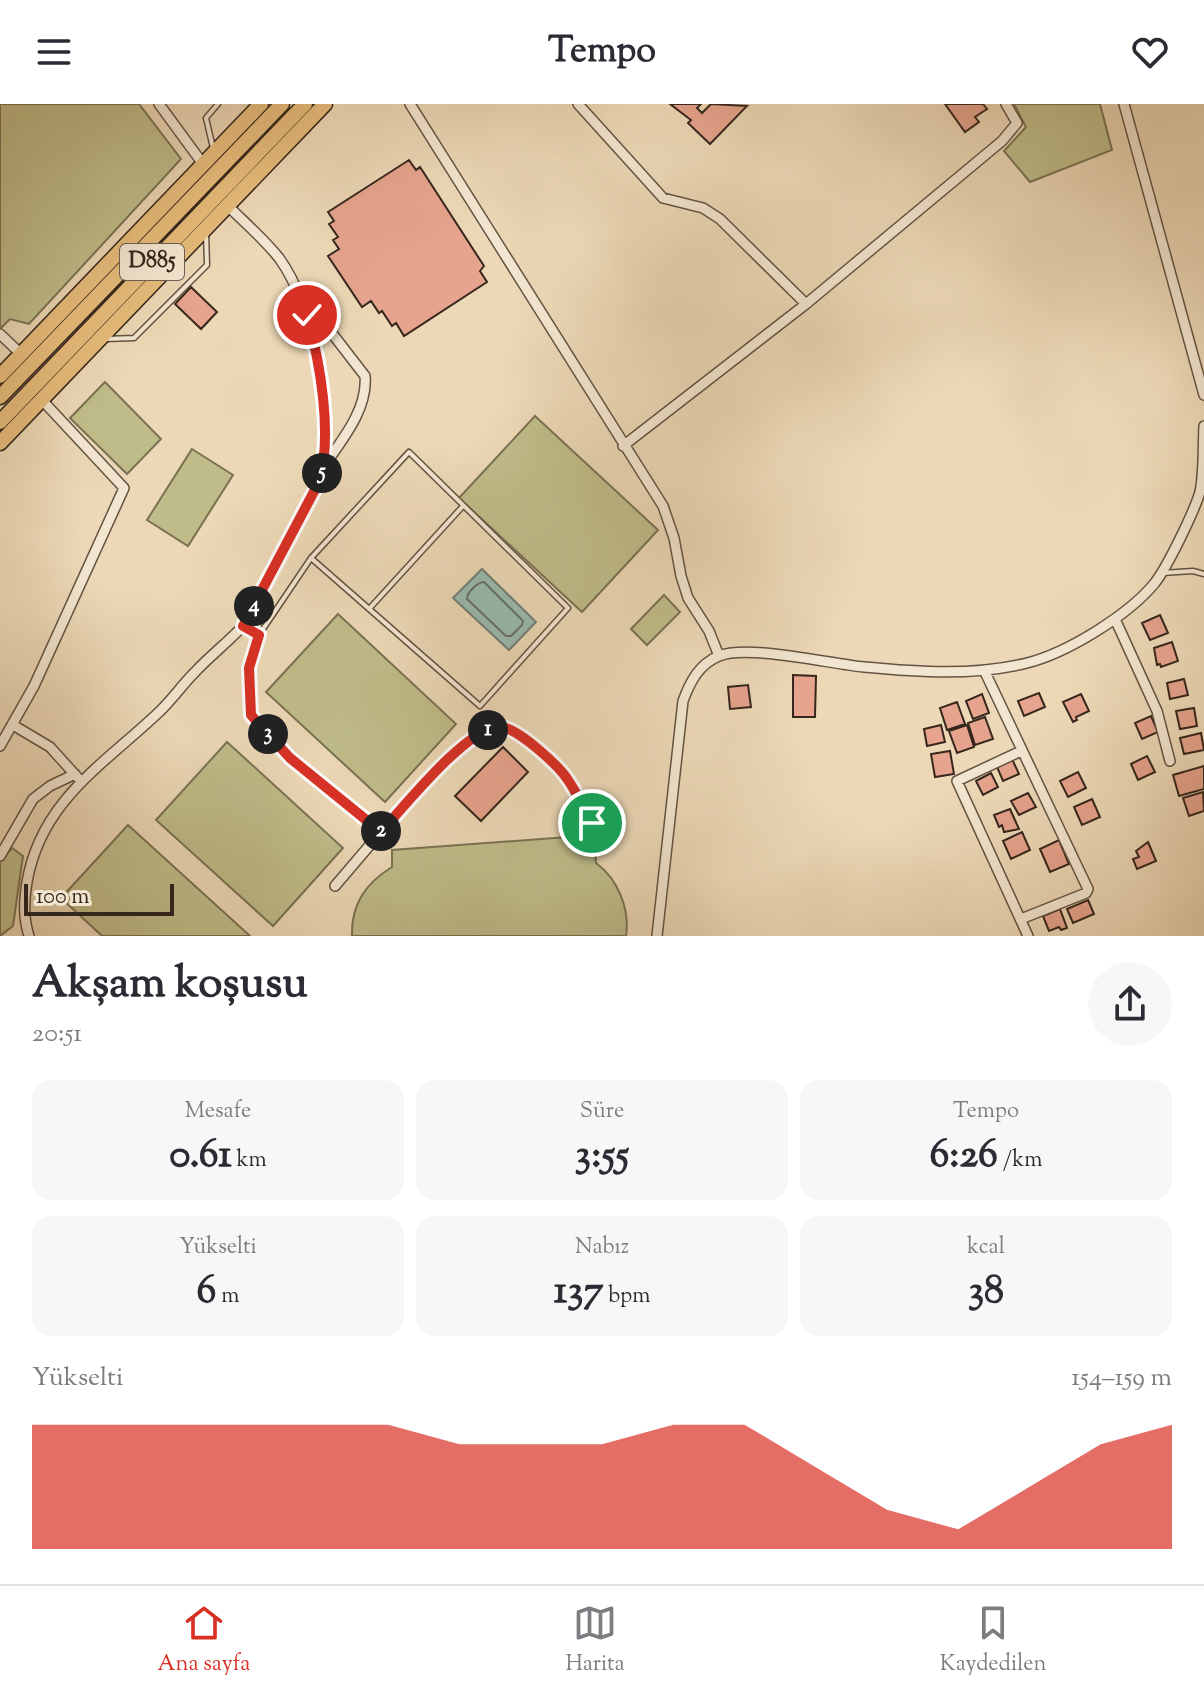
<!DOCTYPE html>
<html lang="tr">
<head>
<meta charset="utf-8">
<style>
	body { margin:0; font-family:"Sorts Mill Goudy",serif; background:#f7f7f7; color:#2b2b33; height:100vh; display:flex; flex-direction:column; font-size:30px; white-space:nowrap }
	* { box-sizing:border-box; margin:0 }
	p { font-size:26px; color:#7c7c81 }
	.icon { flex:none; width:44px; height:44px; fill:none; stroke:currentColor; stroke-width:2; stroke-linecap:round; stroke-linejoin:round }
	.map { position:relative; height:832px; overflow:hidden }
	.details { display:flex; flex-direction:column; background:#fff; flex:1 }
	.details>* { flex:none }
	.scale { position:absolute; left:24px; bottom:20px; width:150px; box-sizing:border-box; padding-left:8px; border:4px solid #36271d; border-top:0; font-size:22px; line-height:28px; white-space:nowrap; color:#36271d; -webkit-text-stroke:6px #f3e6d0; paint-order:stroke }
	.pin { position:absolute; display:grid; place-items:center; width:68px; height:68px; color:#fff; margin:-34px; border:4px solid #fff; border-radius:50%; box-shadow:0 2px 8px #0007 }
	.km { position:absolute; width:40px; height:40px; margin:-20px; border-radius:50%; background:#222; color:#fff; font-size:22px; line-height:40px; text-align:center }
	.round { display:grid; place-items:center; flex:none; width:84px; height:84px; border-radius:42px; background:#f7f7f7 }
	.overview { display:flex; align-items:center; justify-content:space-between; height:136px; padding:0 32px }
	h1 { font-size:44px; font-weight:700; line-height:60px }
	.stats { display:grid; grid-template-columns:repeat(3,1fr); gap:12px; height:136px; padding:8px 32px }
	.stats div { display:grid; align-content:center; border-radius:20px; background:#f7f7f7; text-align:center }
	.stats b { font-size:40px; font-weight:700 }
	.stats small { font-size:22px; font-weight:400 }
	.stats p { font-size:22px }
	.chart { height:224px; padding:16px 32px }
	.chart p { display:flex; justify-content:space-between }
	.chart svg { width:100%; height:144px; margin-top:8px; fill:#d93025; opacity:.7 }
	header { display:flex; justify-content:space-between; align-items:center; height:104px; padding:0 32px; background:#fff; font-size:36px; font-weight:700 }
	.tabs { display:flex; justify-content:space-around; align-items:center; height:112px; border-top:2px solid #e1e1e2; background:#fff; font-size:22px; color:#7c7c81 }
	.tabs a { display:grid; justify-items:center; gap:4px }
	.tabs .selected { color:#d93025 }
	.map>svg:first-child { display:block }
</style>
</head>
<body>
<header><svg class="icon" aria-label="menu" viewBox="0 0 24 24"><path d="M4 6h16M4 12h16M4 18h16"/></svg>Tempo<svg class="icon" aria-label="heart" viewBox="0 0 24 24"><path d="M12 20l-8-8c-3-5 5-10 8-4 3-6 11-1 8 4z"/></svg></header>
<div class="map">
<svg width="1204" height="832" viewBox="0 0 1204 832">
	<rect width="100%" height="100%" fill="#ecd8b6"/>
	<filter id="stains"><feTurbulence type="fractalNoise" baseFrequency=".0025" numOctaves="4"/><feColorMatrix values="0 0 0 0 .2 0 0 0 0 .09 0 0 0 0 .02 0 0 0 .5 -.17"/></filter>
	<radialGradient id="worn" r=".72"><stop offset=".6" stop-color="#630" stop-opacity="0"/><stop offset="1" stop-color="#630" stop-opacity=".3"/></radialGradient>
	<path fill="#bfbc89" stroke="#7a7253" stroke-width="2" d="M0 0H139L181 55 29 220 10 215 0 225Z
		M1014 0H1100L1112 46 1030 78 1004 47 1026 23Z
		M105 278 161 335 127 370 70 314Z
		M535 312 658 426 582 508 459 394Z
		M192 345 233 371 188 442 147 416Z
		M664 491 680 508 647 541 631 525Z
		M338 510 456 620 385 698 266 588Z
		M227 638 343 744 273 822 156 716Z
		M128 721 250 832H102L61 794Z
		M594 731 596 759C618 775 630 805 626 832H352C351 800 366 779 392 763V746Z
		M12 744 23 752 13 822 0 832V757Z"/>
	<path fill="#99baaf" stroke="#717f75" stroke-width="2" d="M482 465 536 518 509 546 453 494Z"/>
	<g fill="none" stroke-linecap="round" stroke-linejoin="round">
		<path stroke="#687066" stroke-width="2" d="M484 478 523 517 522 521 511 532H506L467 495C467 489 477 478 484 478Z"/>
	</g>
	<path fill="#e6a38d" stroke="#36271d" stroke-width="2" d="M670 0H701L697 4 702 9 711 0 747 2 710 40 688 19 691 16Z
		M945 0H983L987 5 975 13 979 18 965 28Z
		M409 56 416 66 420 63 484 162 480 167 487 178 404 232 396 219 392 222 382 207 379 209 371 197 362 203 328 152 339 145 333 136 338 133 329 120 334 117 328 108Z
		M191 183 217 208 201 225 175 200Z
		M1160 511 1168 529 1150 536 1142 519Z
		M1172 538 1178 557 1161 563 1160 560 1157 561 1154 544Z
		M793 571 816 572 815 613H793Z
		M1184 575 1188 591 1170 595 1167 579Z
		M748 581 751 603 730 605 728 583Z
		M1039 589 1045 603 1024 612 1018 597Z
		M982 590 989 609 973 615 966 597Z
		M1081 590 1089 607 1076 613 1077 616 1073 618 1063 598Z
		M957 598 965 620 947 626 940 604Z
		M1194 604 1197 622 1180 625 1176 607Z
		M1151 612 1158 628 1142 635 1135 619Z
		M985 613 993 635 975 641 968 619Z
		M941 621 945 638 927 642 924 625Z
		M967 621 974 643 957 649 949 627Z
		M1201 629 1204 646 1184 650 1180 634Z
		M503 643 528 668 481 717 455 692Z
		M950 647 954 670 935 673 931 650Z
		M1147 652 1155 668 1138 676 1131 660Z
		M1012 655 1019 670 1003 677 997 663Z
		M1204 662V685L1179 692 1173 671Z
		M1078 668 1086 684 1068 693 1060 677Z
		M991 669 998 683 983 691 976 677Z
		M1203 688 1204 707 1189 712 1183 694Z
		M1028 689 1036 703 1019 711 1011 697Z
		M1092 695 1100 713 1082 721 1074 703Z
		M1010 705 1019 725 1004 728 1002 721 999 723 994 711Z
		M1022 728 1030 746 1011 755 1003 737Z
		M1059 736 1069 760 1050 768 1040 745Z
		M1148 738 1156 757 1137 765 1133 755 1139 753 1136 747Z
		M1088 796 1094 810 1073 819 1067 805Z
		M1060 805 1067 824 1061 826 1059 823 1049 827 1043 812Z"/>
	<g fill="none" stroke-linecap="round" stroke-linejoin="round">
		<defs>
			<path id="service" d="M213 44 206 14 218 0
				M105 235 134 234 207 161 206 129
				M1162 469 1193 467 1204 470
				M369 505 463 402
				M259 531 311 454 409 348 568 504 480 602 311 454"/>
			<path id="minor" d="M159 0 203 60
				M410 0 663 402 674 434 681 472 688 494 709 527 719 552
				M578 0 663 94 703 104 720 115 806 200
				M1124 0 1204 291
				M227 101C244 118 264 135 279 154 315 202 336 320 319 378L243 522 259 531 249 564 251 611 290 654 381 728C403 704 469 621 500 623 517 623 558 662 568 676 577 689 584 705 592 719
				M304 193 365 272C368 305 342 336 324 362
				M0 230 21 250
				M623 342 806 200 1002 37 1017 19 1006 0
				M1115 515 1157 607 1170 657
				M984 566 1088 785 1086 789 1021 815
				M13 621 50 643 78 674
				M0 642 34 582 124 384 42 296
				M1021 647 957 677 1028 832
				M0 752 33 695 50 682 75 670
				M335 782 381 728
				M29 832C23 813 24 797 27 778 41 697 103 661 158 609 171 597 182 581 195 568 210 552 228 538 243 522
				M657 832 683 597C690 578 699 560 719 552 747 540 831 560 864 563 917 568 974 572 1027 559 1067 549 1127 512 1154 480 1167 464 1194 408 1200 388 1204 369 1203 342 1204 322"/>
			<path id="trunk" d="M0 272 261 0
				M0 293 282 0
				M0 318 305 0
				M0 339 325 0"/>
		</defs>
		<use href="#service" stroke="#645343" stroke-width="7"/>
		<use href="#minor" stroke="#645343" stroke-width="12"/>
		<use href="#trunk" stroke="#36271d" stroke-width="17"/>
		<use href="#service" stroke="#f3e6d0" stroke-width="4"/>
		<use href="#minor" stroke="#f3e6d0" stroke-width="9"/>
		<use href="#trunk" stroke="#e6bc7b" stroke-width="14"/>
	</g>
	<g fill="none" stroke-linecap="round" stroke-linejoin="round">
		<defs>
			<path id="route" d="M307 211C320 258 333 331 319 378L243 522 259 531 249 564 251 611 290 654 381 728C403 704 469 621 500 623 517 623 559 662 568 676 577 689 584 705 592 719"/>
		</defs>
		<use href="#route" stroke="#fff" stroke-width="16"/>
		<use href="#route" stroke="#d93025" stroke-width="10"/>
	</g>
	<g text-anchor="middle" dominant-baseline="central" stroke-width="7" stroke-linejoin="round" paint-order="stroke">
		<rect fill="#f3e6d0" stroke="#6f6053" stroke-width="2" x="120" y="140" width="64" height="36" rx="6"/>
		<g font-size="22" font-weight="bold" fill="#36271d">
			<text x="152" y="158">D885</text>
		</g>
	</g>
	<rect width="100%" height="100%" filter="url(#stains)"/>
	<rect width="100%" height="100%" fill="url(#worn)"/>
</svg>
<div class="scale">100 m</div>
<div class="pin" style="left:592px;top:719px;background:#1e9e55"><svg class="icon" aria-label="arrive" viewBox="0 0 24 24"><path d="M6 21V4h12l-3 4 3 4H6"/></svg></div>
<div class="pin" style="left:307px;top:211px;background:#d93025"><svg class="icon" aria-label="check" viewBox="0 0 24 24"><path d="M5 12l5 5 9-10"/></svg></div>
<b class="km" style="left:488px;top:626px">1</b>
<b class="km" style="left:381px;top:727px">2</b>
<b class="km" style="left:268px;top:630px">3</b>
<b class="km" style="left:254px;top:502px">4</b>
<b class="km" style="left:322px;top:369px">5</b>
</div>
<section class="details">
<div class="overview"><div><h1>Akşam koşusu</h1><p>20:51</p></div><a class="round"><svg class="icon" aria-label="share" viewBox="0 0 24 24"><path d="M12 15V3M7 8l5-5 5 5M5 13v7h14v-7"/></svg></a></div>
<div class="stats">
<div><p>Mesafe</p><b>0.61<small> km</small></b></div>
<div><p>Süre</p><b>3:55</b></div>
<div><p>Tempo</p><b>6:26<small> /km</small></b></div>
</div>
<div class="stats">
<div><p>Yükselti</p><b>6<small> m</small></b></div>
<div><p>Nabız</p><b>137<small> bpm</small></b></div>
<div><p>kcal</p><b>38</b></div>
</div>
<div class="chart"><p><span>Yükselti</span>154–159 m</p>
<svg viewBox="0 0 160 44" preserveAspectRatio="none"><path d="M0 44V6L10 6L20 6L30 6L40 6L50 6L60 12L70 12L80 12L90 6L100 6L110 19L120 32L130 38L140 25L150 12L160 6V44z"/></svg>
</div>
</section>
<nav class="tabs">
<a class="selected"><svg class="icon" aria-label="home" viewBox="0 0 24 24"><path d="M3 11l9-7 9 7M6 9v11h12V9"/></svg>Ana sayfa</a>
<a><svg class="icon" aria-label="map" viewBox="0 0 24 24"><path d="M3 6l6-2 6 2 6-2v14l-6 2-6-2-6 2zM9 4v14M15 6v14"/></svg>Harita</a>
<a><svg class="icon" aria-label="saved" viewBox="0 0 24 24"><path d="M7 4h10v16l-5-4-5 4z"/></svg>Kaydedilen</a>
</nav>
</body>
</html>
